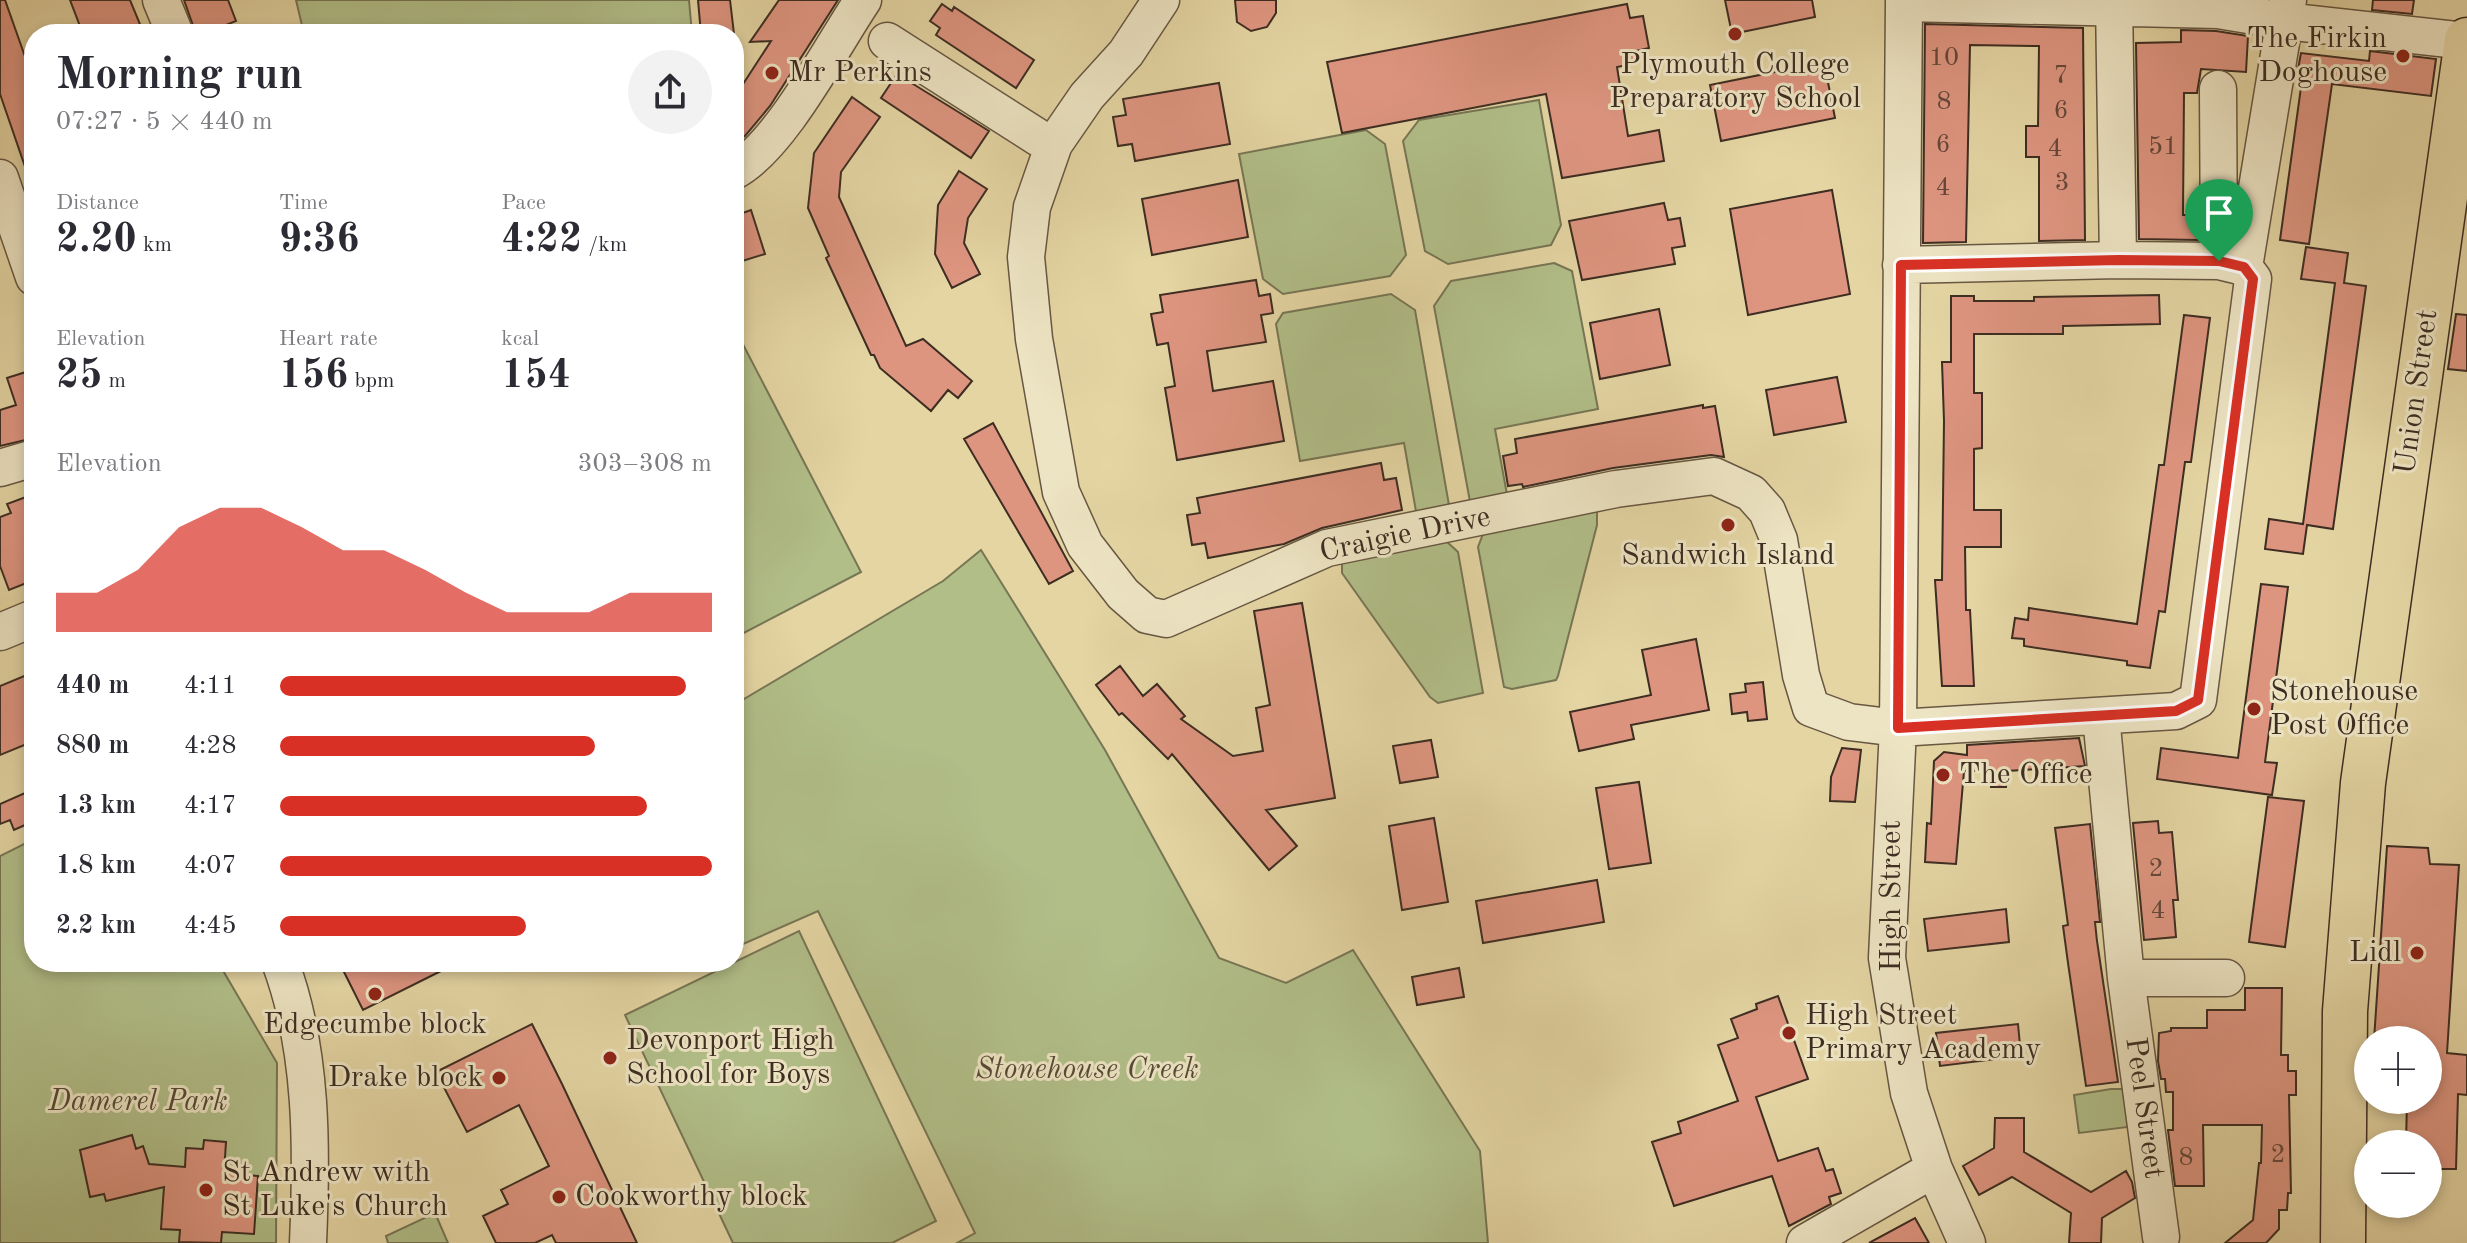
<!DOCTYPE html>
<html lang="en">
<head>
<meta charset="utf-8">
<style>
	body { margin:0; font-family:"Old Standard TT",serif; background:#f2f2f3; color:#2b2b33; height:100vh; display:flex; flex-direction:column; font-size:30px; white-space:nowrap }
	* { box-sizing:border-box; margin:0 }
	p { font-size:26px; color:#7c7c81 }
	.icon { flex:none; width:44px; height:44px; fill:none; stroke:currentColor; stroke-width:2; stroke-linecap:round; stroke-linejoin:round }
	.map { position:relative; flex:1; overflow:hidden }
	.details { position:absolute; left:24px; top:24px; width:720px; height:948px; display:flex; flex-direction:column; background:#fff; border-radius:32px; box-shadow:0 4px 12px #0003 }
	.details>* { flex:none }
	.tools { position:absolute; left:2354px; top:1026px; display:grid; gap:16px }
	.tools a { display:grid; place-items:center; width:88px; height:88px; border-radius:50%; background:#fff; box-shadow:0 4px 12px #0003; font-size:40px }
	.pin { position:absolute; display:grid; place-items:center; width:68px; height:68px; color:#fff; margin:-82px -34px; border-radius:50% 50% 50% 0; rotate:-45deg; box-shadow:0 0 8px #0007 }
	.pin .icon { rotate:45deg }
	.round { display:grid; place-items:center; flex:none; width:84px; height:84px; border-radius:42px; background:#f2f2f3 }
	.head { display:flex; align-items:center; justify-content:space-between; height:136px; padding:0 32px }
	h1 { font-size:44px; font-weight:800; line-height:60px }
	.stats { display:grid; grid-template-columns:repeat(3,1fr); gap:12px; height:136px; padding:8px 32px }
	.stats div { display:grid; align-content:center }
	.stats b { font-size:40px; font-weight:800 }
	.stats small { font-size:22px; font-weight:400 }
	.stats p { font-size:22px }
	.chart { height:224px; padding:16px 32px }
	.chart p { display:flex; justify-content:space-between }
	.chart svg { width:100%; height:144px; margin-top:8px; fill:#d93025; opacity:.7 }
	ul { padding:0 32px; list-style:none; font-size:26px }
	li { display:grid; grid-template-columns:128px 96px 1fr; align-items:center; height:60px }
	li i { height:20px; border-radius:10px; background:#d93025 }
	.map>svg:first-child { display:block }
</style>
</head>
<body>
<div class="map">
<svg width="2467" height="1243" viewBox="0 0 2467 1243">
	<rect width="100%" height="100%" fill="#e4d5a3"/>
	<filter id="stains"><feTurbulence type="fractalNoise" baseFrequency=".0025" numOctaves="4"/><feColorMatrix values="0 0 0 0 .2 0 0 0 0 .09 0 0 0 0 .02 0 0 0 .5 -.17"/></filter>
	<radialGradient id="worn" r=".72"><stop offset=".6" stop-color="#630" stop-opacity="0"/><stop offset="1" stop-color="#630" stop-opacity=".3"/></radialGradient>
	<path fill="#b1be88" stroke="#777655" stroke-width="2" d="M296 0H689L692 34H304Z
		M1539 100 1561 225 1551 245 1448 264 1425 251 1403 141 1419 120Z
		M1366 130 1385 144 1406 255 1390 276 1283 294 1263 279 1239 154Z
		M1554 263 1572 271 1598 409 1495 429 1508 500 1471 507 1434 306 1451 281Z
		M1391 294 1415 310 1450 511 1417 517 1404 443 1300 461 1276 324 1283 313Z
		M734 327 861 572 734 638Z
		M1597 511V525L1558 676 1556 680 1512 689 1504 687 1478 547 1483 534Z
		M1445 540 1458 552 1483 693 1438 703 1430 697 1342 573V558Z
		M981 550 1105 750 1219 958 1286 983 1353 950 1480 1151 1488 1243H957L975 1233 818 911 734 948V705L943 581Z
		M34 839V962H218L277 1063 276 1243H0V856Z
		M799 931 936 1221 892 1243H733L625 1015Z
		M2111 1089H2123L2128 1127 2079 1133 2074 1095Z
		M435 1213 448 1243H388L386 1236Z"/>
	<path fill="#de9580" stroke="#3d2d22" stroke-width="2" d="M0 0H5L34 82V183L31 184 0 94Z
		M70 0H130L144 34H83Z
		M184 0H228L236 21 221 27 224 34H196Z
		M698 0H730L734 34H701Z
		M779 0H838L770 106 745 136 734 142V98L771 41 750 42Z
		M1235 0H1276V13L1267 27 1251 31 1237 22Z
		M1725 0H1812L1815 17 1732 34Z
		M2373 0H2414L2412 14 2372 10Z
		M942 4 952 11 954 7 1034 60 1016 88 936 35 940 28 930 21Z
		M1627 4 1630 18 1643 16 1649 48 1636 51 1638 63 1617 67 1628 136 1659 130 1664 161 1562 178 1546 94 1342 133 1327 62Z
		M1925 24 2083 28 2085 240 2039 241V157H2026V126H2038L2039 46 1970 45 1966 242 1923 243Z
		M2181 30 2216 31 2248 36 2246 72 2201 69 2197 93H2184L2183 215H2198V240L2139 239 2136 43 2181 42Z
		M2370 51 2436 59 2431 96 2332 84 2309 244 2280 240 2302 80H2296L2301 53 2369 61Z
		M1824 62 1835 118 1721 141 1710 85Z
		M897 74 989 131 971 158 881 98Z
		M1219 83 1230 144 1135 161 1132 144 1118 146 1113 117 1126 115 1123 99Z
		M852 97 880 117 841 172 839 197 906 346 923 339 972 381 958 398 948 390 931 411 880 368 874 355H871L826 258 829 256 808 208 814 153Z
		M959 171 987 189 968 218 964 243 980 274 952 288 935 254 938 205Z
		M1238 180 1248 237 1152 255 1142 199Z
		M1832 190 1850 294 1748 315 1730 209Z
		M1664 203 1668 220 1680 218 1685 246 1672 248 1675 264 1582 280 1569 221Z
		M751 210 765 254 739 262 734 245V216Z
		M2306 247 2348 253 2344 283 2366 286 2333 529 2307 525 2303 554 2265 549 2269 519 2303 524 2335 283 2301 279Z
		M1256 280 1259 296 1270 294 1273 313 1261 315 1266 342 1207 351 1213 391 1273 381 1284 441 1177 460 1165 388 1175 386 1168 343 1157 345 1151 314 1163 312 1160 295Z
		M2159 295 2160 324 2063 326V334H1974V393H1982V448L1974 449V510H2001V547H1965L1966 610H1970L1974 686H1942L1935 580H1942L1944 421 1942 362H1951V296H1974V301H2034V297Z
		M1659 309 1670 365 1600 379 1590 323Z
		M2456 314 2467 315V371L2448 369Z
		M2184 315 2210 318 2191 462H2185L2165 612 2159 611 2150 668 2127 665V661L2024 646V639L2012 638 2015 618 2028 620 2029 608 2137 624 2159 465H2164Z
		M29 371 34 384V438L0 446V410L16 405 7 378Z
		M1837 377 1846 422 1774 435 1766 390Z
		M1703 405V408L1715 406 1724 457 1711 455 1613 468 1523 487 1522 484 1508 486 1503 456 1517 453 1515 439Z
		M993 423 1073 571 1049 584 964 439Z
		M1381 463 1384 480 1396 478 1402 510 1322 528 1284 544 1208 558 1205 543 1192 545 1187 515 1200 513 1197 498Z
		M34 494V580L9 590 0 566V517L11 513 7 504Z
		M2261 584 2288 587 2265 762 2277 763 2272 795 2157 779 2161 748 2238 758Z
		M1302 603 1335 798 1266 810 1297 846 1269 870 1172 754 1168 759 1122 713 1119 715 1096 685 1120 666 1143 696 1157 684 1185 716 1181 719 1233 756 1263 751 1256 708 1270 705 1254 611Z
		M1696 639 1709 710 1631 725 1634 739 1579 751 1570 712 1651 695 1642 650Z
		M34 672V741L0 755V686Z
		M1763 682 1767 719 1748 721 1747 712 1732 714 1730 694 1746 692 1745 684Z
		M2079 738 2085 766 2007 771 2006 787H1991V771H1964L1956 864 1925 862 1927 823 1931 824 1934 761 1944 752 1967 755V745Z
		M1431 740 1438 777 1400 783 1393 746Z
		M1842 748 1861 750 1855 802 1830 801 1831 777Z
		M1639 782 1651 863 1609 869 1596 788Z
		M34 789V821L14 830 10 820 0 824V804Z
		M2268 797 2304 801 2285 947 2249 942Z
		M1434 818 1448 902 1402 910 1389 826Z
		M2158 821 2159 833 2172 832 2178 900H2173L2176 937 2144 940 2133 823Z
		M2090 824 2100 922H2095L2097 941 2118 1082 2086 1086 2068 963 2063 926 2068 925 2055 828Z
		M2387 846 2428 848 2430 864 2459 865 2447 1053 2467 1055V1095L2458 1094 2456 1169H2428V1144H2406L2407 1100H2428V1040H2374Z
		M1597 880 1604 922 1483 943 1476 901Z
		M2006 909 2009 942 1928 951 1924 919Z
		M339 962H459L363 1010Z
		M1459 968 1464 997 1417 1005 1412 977Z
		M2245 988H2282L2281 1055H2288V1071H2296V1095H2289L2291 1193H2288L2287 1210H2279V1229L2266 1243H2225L2253 1220 2259 1163H2261L2262 1125H2203L2204 1186H2175L2168 1130H2173V1092H2166L2165 1079H2161L2158 1061 2159 1033 2171 1031V1028H2207V1010H2245Z
		M1778 996 1808 1079 1756 1097 1778 1161 1818 1148 1826 1171 1833 1169 1841 1193 1829 1197 1831 1204 1789 1226 1772 1176 1674 1206 1652 1142 1681 1133 1678 1122 1738 1101 1718 1045 1738 1038 1731 1019 1757 1009 1756 1004Z
		M532 1024 562 1084 637 1243H556L552 1235 535 1243H496L483 1216 508 1204 501 1190 549 1166 519 1105 467 1132 436 1072Z
		M2018 1024 2021 1056 1940 1066 1936 1033Z
		M1995 1118H2024V1152L2091 1192 2126 1171 2132 1182 2135 1198 2102 1218 2101 1243H2069L2071 1213 2012 1177 1979 1195 1963 1166 1994 1148Z
		M132 1135 136 1149 143 1146 149 1164 185 1167 186 1148 203 1149 204 1140 226 1142 224 1173 258 1176 254 1234 222 1232 221 1243 179 1242 180 1230 161 1229 164 1187 106 1201 104 1194 90 1197 80 1150Z
		M1915 1218 1929 1243H1869Z"/>
	<g fill="none" stroke-linecap="round" stroke-linejoin="round">
		<defs>
			<path id="minor" d="M161 0 175 34
				M1161 0 1126 53 1087 96 1054 144 1032 207 1026 257 1034 339 1061 492 1085 545 1123 594 1147 615 1166 619 1327 548 1616 489 1714 476 1751 493 1767 511 1779 540 1801 675 1811 708 1849 722 1898 728 2176 711 2198 700 2253 279 2244 267 2219 261 2118 260 1901 265
				M1904 0 1898 728 1887 958 1909 1093 1934 1169 1967 1243
				M2114 0 2118 260
				M1904 3 2218 10 2284 21 2467 41
				M887 41 1039 138 1054 144
				M2218 89 2219 261
				M734 171C780 147 832 46 863 0
				M0 178 34 277
				M2244 267 2288 0
				M0 468 34 458
				M0 632 34 618
				M2101 716 2126 978 2161 1237
				M280 962C313 1050 312 1150 308 1243
				M2126 978H2226
				M1805 1243 1934 1169"/>
			<path id="major" d="M2343 1243 2345 1011 2363 783 2467 40"/>
		</defs>
		<use href="#minor" stroke="#675742" stroke-width="39"/>
		<use href="#major" stroke="#3d2d22" stroke-width="47"/>
		<use href="#minor" stroke="#ede4c3" stroke-width="36"/>
		<use href="#major" stroke="#e4d5a3" stroke-width="44"/>
	</g>
	<g fill="none" stroke-linecap="round" stroke-linejoin="round">
		<defs>
			<path id="route" d="M2118 260 2219 261 2244 267 2253 279 2198 700 2176 711 1898 728 1901 265Z"/>
		</defs>
		<use href="#route" stroke="#fff" stroke-width="16"/>
		<use href="#route" stroke="#d93025" stroke-width="10"/>
	</g>
	<g fill="#8f2418" stroke="#ede4c3" stroke-width="3">
		<circle cx="1735" cy="34" r="8"/>
		<circle cx="2403" cy="56" r="8"/>
		<circle cx="772" cy="73" r="8"/>
		<circle cx="1728" cy="525" r="8"/>
		<circle cx="2254" cy="709" r="8"/>
		<circle cx="1943" cy="775" r="8"/>
		<circle cx="2417" cy="953" r="8"/>
		<circle cx="375" cy="994" r="8"/>
		<circle cx="1789" cy="1033" r="8"/>
		<circle cx="610" cy="1058" r="8"/>
		<circle cx="499" cy="1078" r="8"/>
		<circle cx="206" cy="1190" r="8"/>
		<circle cx="559" cy="1197" r="8"/>
	</g>
	<g text-anchor="middle" dominant-baseline="central" stroke-width="6" stroke-linejoin="round" paint-order="stroke">
		<g font-size="26" fill="#65473a">
			<text x="1944" y="58">10</text>
			<text x="2061" y="76">7</text>
			<text x="1944" y="102">8</text>
			<text x="2061" y="111">6</text>
			<text x="1943" y="145">6</text>
			<text x="2163" y="147">51</text>
			<text x="2055" y="149">4</text>
			<text x="2062" y="183">3</text>
			<text x="1943" y="188">4</text>
			<text x="2156" y="869">2</text>
			<text x="2158" y="911">4</text>
			<text x="2278" y="1155">2</text>
			<text x="2186" y="1158">8</text>
		</g>
		<g font-size="30" fill="#3d2d22" stroke="#ede4c3" text-anchor="start">
			<text x="2387" y="39" text-anchor="end">The Firkin<tspan x="2387" dy="34">Doghouse</tspan></text>
			<text x="1735" y="65" text-anchor="middle">Plymouth College<tspan x="1735" dy="34">Preparatory School</tspan></text>
			<text x="788" y="73">Mr Perkins</text>
			<text x="1728" y="556" text-anchor="middle">Sandwich Island</text>
			<text x="2270" y="692">Stonehouse<tspan x="2270" dy="34">Post Office</tspan></text>
			<text x="1959" y="775">The Office</text>
			<text x="2401" y="953" text-anchor="end">Lidl</text>
			<text x="1805" y="1016">High Street<tspan x="1805" dy="34">Primary Academy</tspan></text>
			<text x="375" y="1025" text-anchor="middle">Edgecumbe block</text>
			<text x="626" y="1041">Devonport High<tspan x="626" dy="34">School for Boys</tspan></text>
			<text x="483" y="1078" text-anchor="end">Drake block</text>
			<text x="222" y="1173">St Andrew with<tspan x="222" dy="34">St Luke's Church</tspan></text>
			<text x="575" y="1197">Cookworthy block</text>
		</g>
		<g font-size="30" fill="#3d2d22" stroke="#ede4c3">
			<text transform="translate(2417 392) rotate(-82)">Union Street</text>
			<text transform="translate(1405 535) rotate(-12)">Craigie Drive</text>
			<text transform="translate(1892 896) rotate(-90)">High Street</text>
			<text transform="translate(2144 1108) rotate(82)">Peel Street</text>
		</g>
		<g font-size="30" font-style="italic" fill="#544a36" stroke="#ede4c3">
			<text x="1087" y="1070">Stonehouse Creek</text>
			<text x="138" y="1102">Damerel Park</text>
		</g>
	</g>
	<rect width="100%" height="100%" filter="url(#stains)"/>
	<rect width="100%" height="100%" fill="url(#worn)"/>
</svg>
<div class="tools">
<a>+</a>
<a>−</a>
</div>
<div class="pin" style="left:2219px;top:261px;background:#1e9e55"><svg class="icon" aria-label="arrive" viewBox="0 0 24 24"><path d="M6 21V4h12l-3 4 3 4H6"/></svg></div>
<section class="details">
<div class="head"><div><h1>Morning run</h1><p>07:27 · 5 × 440 m</p></div><a class="round"><svg class="icon" aria-label="share" viewBox="0 0 24 24"><path d="M12 15V3M7 8l5-5 5 5M5 13v7h14v-7"/></svg></a></div>
<div class="stats">
<div><p>Distance</p><b>2.20<small> km</small></b></div>
<div><p>Time</p><b>9:36</b></div>
<div><p>Pace</p><b>4:22<small> /km</small></b></div>
</div>
<div class="stats">
<div><p>Elevation</p><b>25<small> m</small></b></div>
<div><p>Heart rate</p><b>156<small> bpm</small></b></div>
<div><p>kcal</p><b>154</b></div>
</div>
<div class="chart"><p><span>Elevation</span>303–308 m</p>
<svg viewBox="0 0 160 44" preserveAspectRatio="none"><path d="M0 44V32L10 32L20 25L30 12L40 6L50 6L60 12L70 19L80 19L90 25L100 32L110 38L120 38L130 38L140 32L150 32L160 32V44z"/></svg>
</div>
<ul>
<li><b>440 m</b>4:11<i style="width:94%"></i></li>
<li><b>880 m</b>4:28<i style="width:73%"></i></li>
<li><b>1.3 km</b>4:17<i style="width:85%"></i></li>
<li><b>1.8 km</b>4:07<i style="width:100%"></i></li>
<li><b>2.2 km</b>4:45<i style="width:57%"></i></li>
</ul>
</section>
</div>
</body>
</html>
